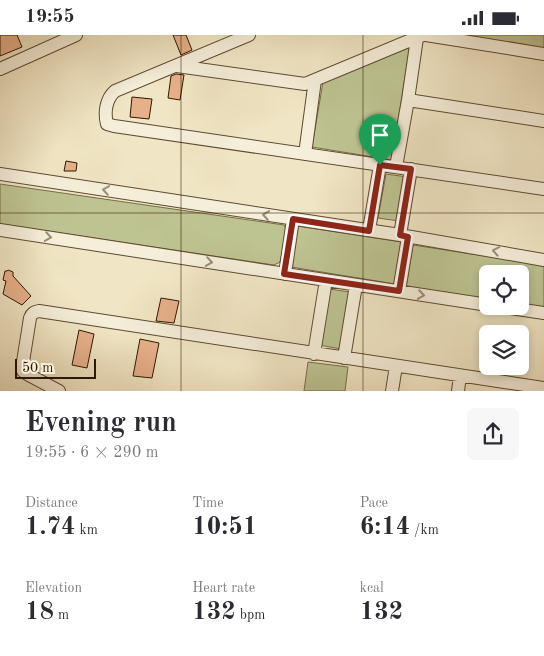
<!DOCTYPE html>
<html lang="en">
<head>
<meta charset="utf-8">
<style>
	body { margin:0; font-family:"Old Standard TT",serif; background:#f7f7f7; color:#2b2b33; height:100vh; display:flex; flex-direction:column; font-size:19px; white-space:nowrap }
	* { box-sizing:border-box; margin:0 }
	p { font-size:16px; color:#7c7c81 }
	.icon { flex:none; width:28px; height:28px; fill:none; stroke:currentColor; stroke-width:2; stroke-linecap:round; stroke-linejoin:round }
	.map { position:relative; height:356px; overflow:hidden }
	.side { display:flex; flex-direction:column; background:#fff; flex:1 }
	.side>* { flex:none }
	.buttons { position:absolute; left:479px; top:230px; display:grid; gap:10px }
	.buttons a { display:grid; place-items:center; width:50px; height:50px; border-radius:8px; background:#fff; box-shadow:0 2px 8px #0003; font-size:25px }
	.scale { position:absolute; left:15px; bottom:12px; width:81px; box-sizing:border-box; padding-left:5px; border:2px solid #2f1700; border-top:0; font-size:14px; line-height:18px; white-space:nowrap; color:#2f1700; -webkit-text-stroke:4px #f5eed9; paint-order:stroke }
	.pin { position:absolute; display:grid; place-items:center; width:42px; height:42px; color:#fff; margin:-51px -21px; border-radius:50% 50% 50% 0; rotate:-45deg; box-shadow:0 0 5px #0007 }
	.pin .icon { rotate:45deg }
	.round { display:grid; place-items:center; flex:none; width:52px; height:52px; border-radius:8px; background:#f7f7f7 }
	.summary { display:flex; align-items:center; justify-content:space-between; height:85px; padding:0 25px }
	h1 { font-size:28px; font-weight:700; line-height:38px }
	.metrics { display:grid; grid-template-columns:repeat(3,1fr); gap:8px; height:85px; padding:5px 25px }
	.metrics div { display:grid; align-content:center }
	.metrics b { font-size:25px; font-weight:700 }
	.metrics small { font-size:14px; font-weight:400 }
	.metrics p { font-size:14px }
	.status { display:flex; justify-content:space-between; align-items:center; height:35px; padding:0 25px; background:#fff; direction:ltr }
	.status svg { height:14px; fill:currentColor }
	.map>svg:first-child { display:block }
</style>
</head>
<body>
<div class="status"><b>19:55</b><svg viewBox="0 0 49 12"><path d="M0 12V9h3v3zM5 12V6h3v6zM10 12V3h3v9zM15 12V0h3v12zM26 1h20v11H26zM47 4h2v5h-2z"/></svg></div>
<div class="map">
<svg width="544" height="356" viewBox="0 0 544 356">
	<rect width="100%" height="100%" fill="#f0e5c4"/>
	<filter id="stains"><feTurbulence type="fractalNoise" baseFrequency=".004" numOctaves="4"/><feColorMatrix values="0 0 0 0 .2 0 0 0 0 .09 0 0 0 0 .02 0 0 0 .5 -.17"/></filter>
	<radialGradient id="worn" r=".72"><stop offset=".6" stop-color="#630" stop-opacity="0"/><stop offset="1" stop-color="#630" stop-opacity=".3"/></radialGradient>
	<path fill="#bdc391" stroke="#766d48" d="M457 0H544V14Z
		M410 10 392 125 312 112 323 47Z
		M386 139 407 142 399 186 378 183Z
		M0 149 284 190 287 196 280 227 274 230 0 189Z
		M297 191 402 207 395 249 291 232Z
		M413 210 544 230V273L520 269V239H488L487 264 406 252Z
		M329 254 350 257 341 314 319 310Z
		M308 327 348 332 345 356H304Z"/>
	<path fill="#e6b089" stroke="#2f1700" d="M0 0H17L22 12 0 21Z
		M173 0H186L192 15 181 20Z
		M176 39 184 40 180 65 168 63 171 41Z
		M132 62 152 64 149 84 130 82Z
		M66 126 77 128 76 136H64Z
		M8 235 13 237V241L31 261 22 270 3 259 6 246 3 245 5 236H7Z
		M161 263 179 266 174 288 156 286Z
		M79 295 94 299 87 333 72 330Z
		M140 304 159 308 152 343 133 341Z"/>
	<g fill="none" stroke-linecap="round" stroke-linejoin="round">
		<defs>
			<path id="minor" d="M249 0 115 56C106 64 104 77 107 89L114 91 544 154
				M426 0 544 19
				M177 31 305 49 423 0
				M0 34 76 0
				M408 65 544 86
				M305 119 315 45
				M396 132 408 65 417 3
				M0 139 400 200 544 225
				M0 195 488 270
				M369 195 380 130
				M400 200 411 134
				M285 239 293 184
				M399 256 408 202
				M497 271 544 278
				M314 319 326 245
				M344 323 356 250
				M59 356 27 339 23 336 22 333 30 283C32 278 34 277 39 276L544 353
				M392 356 396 331
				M458 356 460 341"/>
		</defs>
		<use href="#minor" stroke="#5f4a31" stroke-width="14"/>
		<use href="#minor" stroke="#f5eed9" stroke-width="12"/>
	</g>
	<defs><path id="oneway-chevron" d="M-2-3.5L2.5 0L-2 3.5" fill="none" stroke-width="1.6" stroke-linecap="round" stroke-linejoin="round" transform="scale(1.25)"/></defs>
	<g stroke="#9c8d77">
		<use href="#oneway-chevron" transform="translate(106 155) rotate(-171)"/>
		<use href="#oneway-chevron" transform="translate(266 180) rotate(-171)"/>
		<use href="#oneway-chevron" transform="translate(48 202) rotate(9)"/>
		<use href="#oneway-chevron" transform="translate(496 216) rotate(-170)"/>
		<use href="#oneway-chevron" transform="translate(209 227) rotate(9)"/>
		<use href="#oneway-chevron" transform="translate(421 260) rotate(9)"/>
	</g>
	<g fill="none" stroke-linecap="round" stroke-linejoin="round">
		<defs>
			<path id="route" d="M380 130 411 134 400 200 408 202 399 256 284 239 293 184 369 196Z"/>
		</defs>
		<use href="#route" stroke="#fff" stroke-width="10"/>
		<use href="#route" stroke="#8f2418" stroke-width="6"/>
	</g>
	<path fill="none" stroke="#2f1700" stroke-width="1" stroke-opacity="0.55" d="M181 0V356M363 0V356M0 178H544"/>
	<rect width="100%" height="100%" filter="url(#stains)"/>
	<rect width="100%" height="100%" fill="url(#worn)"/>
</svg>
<div class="buttons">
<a><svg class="icon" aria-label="locate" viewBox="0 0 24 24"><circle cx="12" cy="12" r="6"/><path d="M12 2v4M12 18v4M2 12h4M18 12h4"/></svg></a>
<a><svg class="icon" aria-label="layers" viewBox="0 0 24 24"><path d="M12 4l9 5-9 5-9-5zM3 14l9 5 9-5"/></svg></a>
</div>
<div class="scale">50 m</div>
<div class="pin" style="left:380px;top:130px;background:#1e9e55"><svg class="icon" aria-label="arrive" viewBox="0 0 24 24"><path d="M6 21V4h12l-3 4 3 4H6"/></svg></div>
</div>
<section class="side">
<div class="summary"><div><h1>Evening run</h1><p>19:55 · 6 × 290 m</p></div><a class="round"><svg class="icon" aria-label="share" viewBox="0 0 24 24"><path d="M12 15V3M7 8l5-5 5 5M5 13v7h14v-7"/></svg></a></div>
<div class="metrics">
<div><p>Distance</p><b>1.74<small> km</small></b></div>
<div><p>Time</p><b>10:51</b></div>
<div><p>Pace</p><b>6:14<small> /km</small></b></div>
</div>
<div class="metrics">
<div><p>Elevation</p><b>18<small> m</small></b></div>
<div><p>Heart rate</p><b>132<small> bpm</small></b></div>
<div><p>kcal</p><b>132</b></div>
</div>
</section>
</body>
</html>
